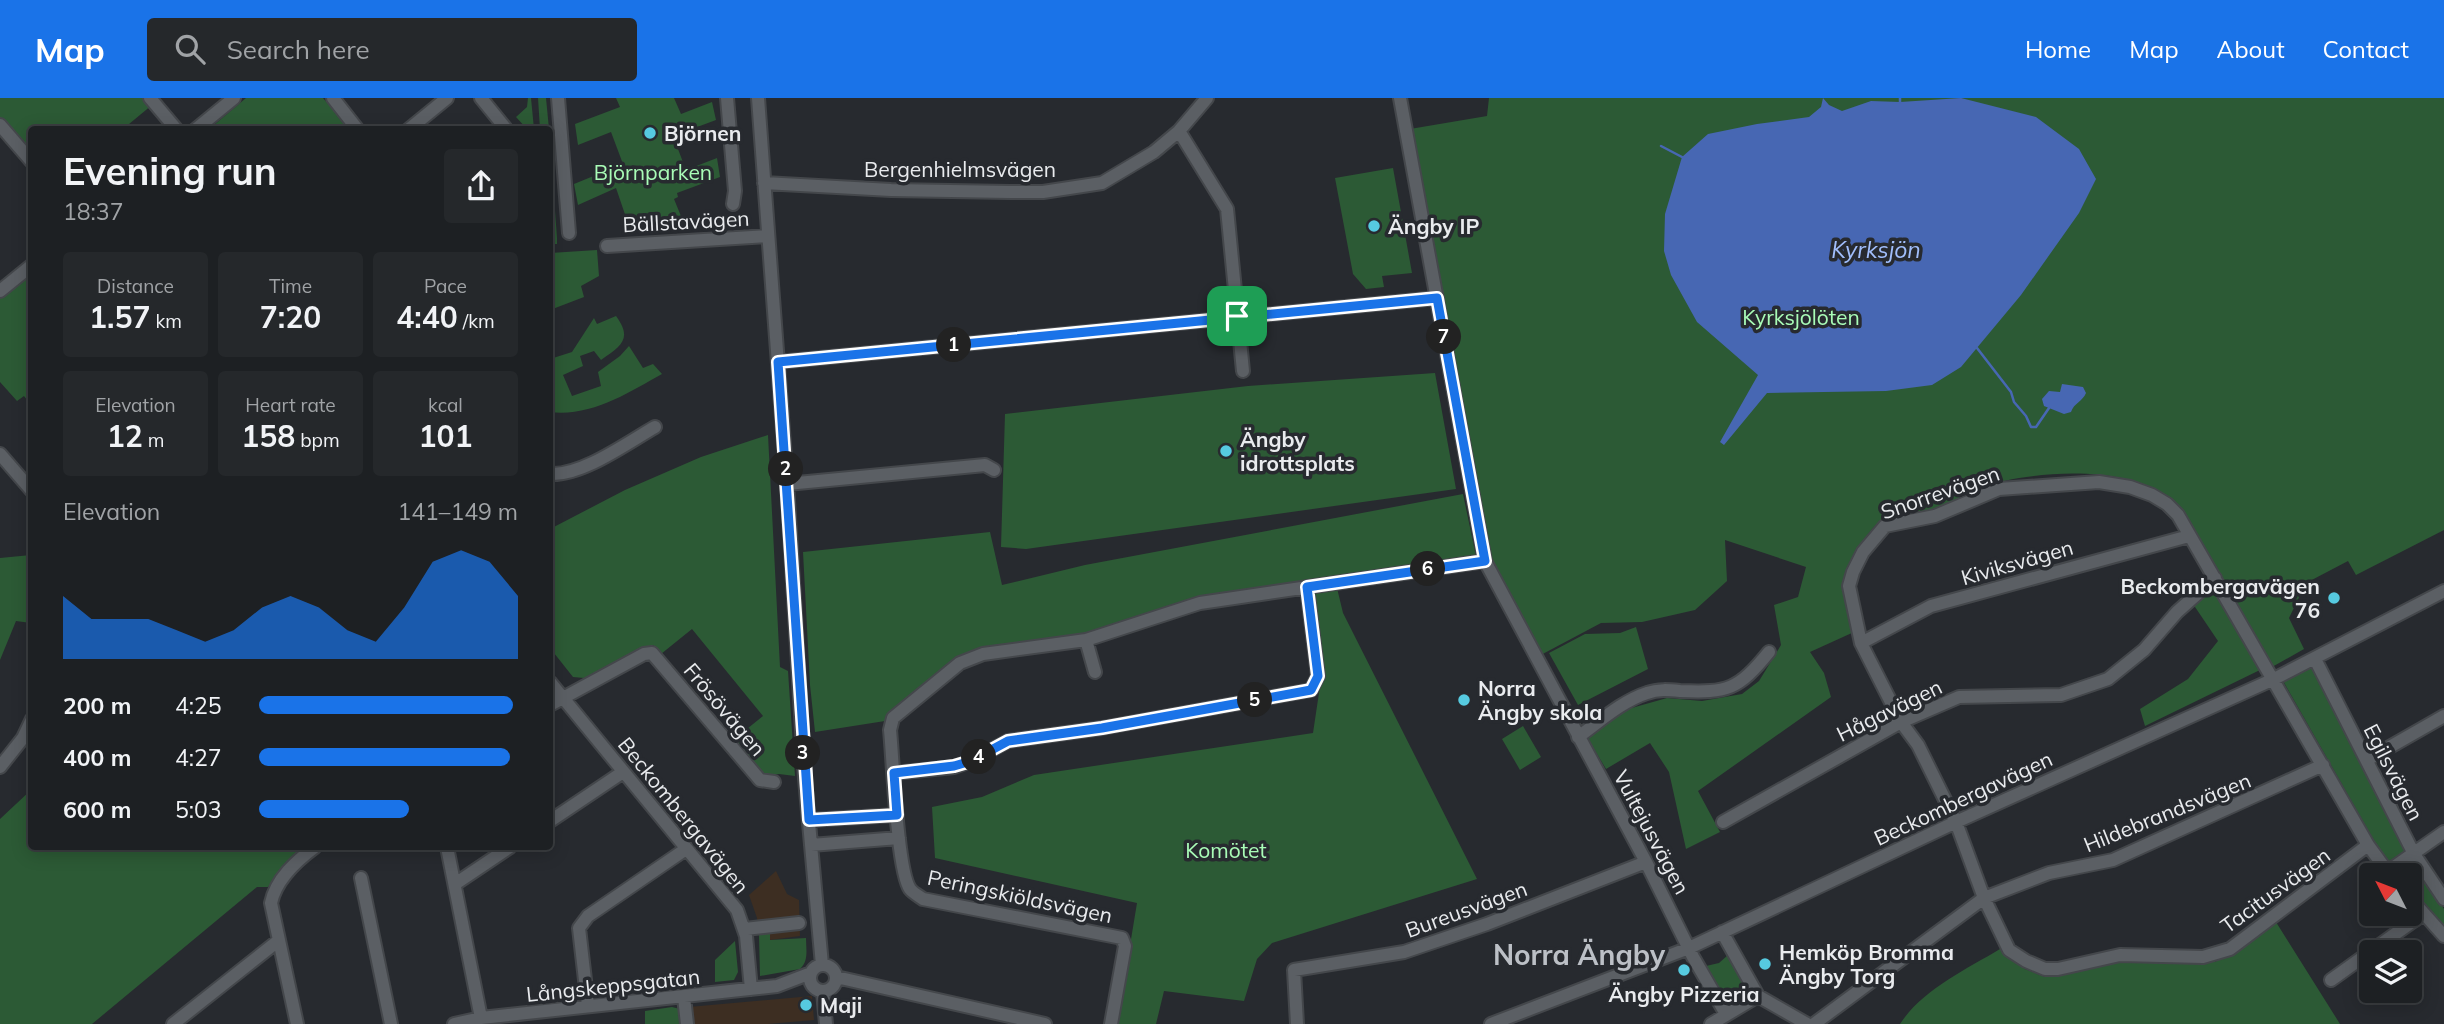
<!DOCTYPE html>
<html lang="en">
<head>
<meta charset="utf-8">
<style>
	body { margin:0; font-family:Mulish,sans-serif; background:#25282b; color:#f1f3f6; height:100vh; display:flex; flex-direction:column; font-size:26px; white-space:nowrap }
	* { box-sizing:border-box; margin:0 }
	p { font-size:23px; color:#a0a3a6 }
	.icon { flex:none; width:38px; height:38px; fill:none; stroke:currentColor; stroke-width:2; stroke-linecap:round; stroke-linejoin:round }
	.map { position:relative; flex:1; overflow:hidden }
	.sheet { position:absolute; left:28px; top:28px; width:525px; height:724px; display:flex; flex-direction:column; background:#1d2023; border-radius:7px; box-shadow:0 4px 18px #0003,0 0 0 2px #3b3e41 }
	.sheet>* { flex:none }
	.needle { width:46px; rotate:312deg }
	.fabs { position:absolute; left:2359px; top:765px; display:grid; gap:14px }
	.fabs a { display:grid; place-items:center; width:63px; height:63px; border-radius:7px; background:#1d2023; box-shadow:0 4px 18px #0003,0 0 0 2px #3b3e41; font-size:35px }
	.pin { position:absolute; display:grid; place-items:center; width:60px; height:60px; color:#fff; margin:-30px; border-radius:14px; box-shadow:0 4px 10px #0006 }
	.km { position:absolute; width:35px; height:35px; margin:-18px; border-radius:50%; background:#222; color:#fff; font-size:19px; line-height:35px; text-align:center }
	.round { display:grid; place-items:center; flex:none; width:74px; height:74px; border-radius:7px; background:#25282b }
	.headline { display:flex; align-items:center; justify-content:space-between; height:119px; padding:0 35px }
	h1 { font-size:38px; font-weight:700; line-height:52px }
	.figures { display:grid; grid-template-columns:repeat(3,1fr); gap:10px; height:119px; padding:7px 35px }
	.figures div { display:grid; align-content:center; border-radius:7px; background:#25282b; text-align:center }
	.figures b { font-size:30px; font-weight:700 }
	.figures small { font-size:19px; font-weight:400 }
	.figures p { font-size:19px }
	.chart { height:196px; padding:14px 35px }
	.chart p { display:flex; justify-content:space-between }
	.chart svg { width:100%; height:126px; margin-top:7px; fill:#1a73e8; opacity:.7 }
	ul { padding:0 35px; list-style:none; font-size:23px }
	li { display:grid; grid-template-columns:112px 84px 1fr; align-items:center; height:52px }
	li i { height:18px; border-radius:9px; background:#1a73e8 }
	header { display:flex; align-items:center; gap:42px; box-sizing:border-box; height:98px; padding:0 35px; background:#1a73e8; color:#fff }
	header strong { font-size:33px }
	nav { display:flex; gap:38px; margin-inline-start:auto; font-size:24px }
	.search { width:490px; height:63px; background:#25282b; display:flex; align-items:center; gap:18px; box-sizing:border-box; padding:0 24px; border-radius:7px; color:#a0a3a6; font-size:26px }
	.map>svg:first-child { display:block }
</style>
</head>
<body>
<header>
<strong>Map</strong>
<div class="search"><svg class="icon" aria-label="search" viewBox="0 0 24 24"><circle cx="10" cy="10" r="6"/><path d="M15 15l6 6"/></svg>Search here</div>
<nav><a>Home</a><a>Map</a><a>About</a><a>Contact</a></nav>
</header>
<div class="map">
<svg width="2444" height="926" viewBox="0 0 2444 926">
	<rect width="100%" height="100%" fill="#272a2f"/>
	<path fill="#3d2e22" d="M776 773 787 796 799 802 800 838 770 842 769 835 759 837 757 820 749 797Z
		M812 898 814 922 768 926H691L689 909Z"/>
	<path fill="#2c5a35" d="M0 0H146L152 7 123 31 32 32 31 62 0 23Z
		M246 0H323L350 31 208 32Z
		M528 0H531L534 31H527L516 19 527 9Z
		M538 0H546L549 31H540Z
		M616 0H674L681 16 712 4 716 22 673 38 686 72 717 60 720 79 677 95 678 99 674 101 685 128 630 131 616 90 578 107 574 86 623 66 611 34 578 47 575 26 620 9Z
		M1489 0H2444V432L2356 477 2348 463 2306 485 2289 520 2304 551 2272 569 2168 399C2124 366 2030 373 1980 389 1965 394 1953 406 1937 410 1917 416 1893 411 1876 427 1870 433 1865 440 1860 448 1838 482 1846 497 1854 534L1810 554 1824 575 1831 599 1698 693 1720 734 1686 751 1669 674 1650 645 1606 671 1586 638 1621 613 1667 600 1702 603 1742 596 1759 583 1781 547 1774 507 1798 499 1806 469 1725 442 1727 483 1695 512 1642 524 1601 525 1537 559 1489 459 1410 31 1487 18Z
		M550 44 557 140V146H550Z
		M1393 70 1412 175 1382 178 1384 189 1366 191 1353 176 1335 80Z
		M597 152 599 178 581 188 584 199 550 212V155Z
		M31 174V307L24 298 17 303 0 284V200Z
		M616 218C633 241 621 248 601 262L594 253 580 258 583 268 563 277 572 298 601 288 598 274 620 258 629 248 643 270 653 266 662 276C628 295 591 319 550 314V261L572 254 594 220 597 226Z
		M1435 275 1456 391 1026 451 1001 449 1005 316 1248 288Z
		M768 337 780 569 788 573 795 678 779 676 762 679 732 643 763 618 692 531 661 556 653 547 642 550 584 580 573 579 550 550V431L625 392 701 359Z
		M1463 396 1476 458 1190 504 1087 538 1002 549 934 580 885 623 815 634 810 587 803 454 990 434 1002 487 1085 467Z
		M31 457V525L16 523 0 562V460Z
		M1337 490 1343 515 1477 781 1272 845 1257 861 1244 903 1164 893 1156 926H1117L1137 805 935 760 932 709 982 699 1034 677 1313 635 1323 568 1312 493Z
		M2212 492 2218 496 2262 571 2145 628 2140 611 2188 581 2218 543 2193 506Z
		M1636 529 1648 571 1578 607 1549 555 1585 536 1620 535Z
		M2313 567 2421 774 2444 811V830L2410 793V777H2397L2384 760 2283 583Z
		M1523 628 1541 659 1520 672 1502 641Z
		M31 692 32 749H306L287 765 268 789H257L92 926H0V721Z
		M2276 824 2340 926H1900C1922 892 1965 872 2000 851L2005 858 2025 871 2045 879 2119 862 2215 864Z
		M770 835V842L806 840C806 851 809 863 800 871L760 878 759 837Z
		M735 843 738 874 734 882 715 884V862Z
		M1728 857 1746 890 1742 899 1731 902 1725 900 1706 868 1719 865Z
		M672 909 680 911 682 926H645V913Z"/>
	<path fill="#4767b3" d="M1823 0 1829 7 1842 13 1871 3 1900 4 1961 0 2036 19 2079 51 2096 81 2079 115 2021 197 1961 269 1932 287 1886 293 1767 295 1724 347 1720 344 1758 277 1697 224 1671 177 1664 153 1665 116 1682 59 1708 36 1757 26 1809 19 1821 9Z
		M2062 286 2083 289 2086 295C2083 303 2074 305 2071 314L2064 316 2044 308 2042 301 2049 293 2060 294Z"/>
	<g fill="none" stroke-linecap="round" stroke-linejoin="round">
		<path stroke="#4767b3" stroke-width="2.5" d="M1900 0V4
			M1661 48 1682 59
			M1977 250 2011 294 2014 304 2026 318 2031 329H2036L2049 310"/>
		<defs>
			<path id="minor" d="M150 0 177 32
				M333 0 358 32
				M481 0 507 32
				M558 0 569 135
				M727 0 735 93 733 106
				M758 0 787 386 805 681 822 867
				M1400 0 1485 463 1646 764 1693 859 1726 916
				M0 27 32 64
				M195 32 234 0
				M408 32 447 0
				M1179 33 1227 111 1243 273
				M764 85 891 92 1010 94H1043L1102 85 1154 54 1179 33 1207 0
				M607 148 768 138
				M0 193 32 167
				M778 264 1437 200
				M0 356 32 393
				M550 376C582 378 627 345 655 329
				M787 386 985 367 994 372
				M1086 542 1095 574
				M1861 545 1931 508 2189 438
				M2315 561 2414 756 2444 801
				M550 584 737 812 746 838 751 891
				M550 607 644 556 652 555 760 682 774 684
				M1578 639C1599 624 1622 603 1647 595 1658 591 1669 592 1680 593 1728 595 1738 592 1769 554
				M2367 662 2444 618
				M0 669 23 640 32 621
				M894 675 954 669 971 663 1008 643 1102 630 1311 592 1318 578 1307 489
				M809 722 897 717
				M550 723 623 674
				M1723 724 1901 624 1959 599 2061 597 2108 581 2144 552 2177 514 2215 480
				M811 747 899 740
				M2368 747 2230 851 2203 859 2120 857 2058 871H2045L2026 863 2009 852 1984 800 1956 724 1918 647 1901 624 1861 545 1849 488 1853 474 1863 454 1885 428 1935 418 1999 391 2099 384 2130 389 2152 397 2167 406 2178 417 2368 747 2390 777
				M447 749 481 920
				M2387 774 2444 734
				M361 780 391 926
				M455 786 510 749
				M2410 800 2444 838
				M745 831 799 825
				M1722 834 1758 898
				M810 880a13 13 0 1 1 26 0a13 13 0 1 1-26 0Z
				M836 879 1045 926
				M2331 882 2423 816
				M823 894 826 926
				M1758 898 1807 926
				M684 899 687 926
				M588 908 579 830 588 818 686 751
				M173 926 278 843
				M297 926 271 805C276 781 296 763 315 749
				M454 926 481 920 777 888 811 875
				M1111 926 1125 848 1122 840 923 801C919 798 913 795 910 791 897 772 893 661 890 632L893 620 960 565 983 556 1086 542 1200 505 1485 463
				M1297 926 1294 872 1404 854 1487 826 1646 764
				M1491 926 1689 850 1956 724 2274 581 2444 493
				M1711 926 1758 898
				M1814 926 1984 800 2049 775 2113 762 2323 667"/>
		</defs>
		<use href="#minor" stroke="#44474b" stroke-width="16"/>
		<use href="#minor" stroke="#5b5f64" stroke-width="12"/>
	</g>
	<g fill="none" stroke-linecap="round" stroke-linejoin="round">
		<defs>
			<path id="route" d="M1437 200 1485 463 1307 489 1318 578 1311 592 1102 630 1008 643 971 663 954 668 894 675 897 717 809 722 778 264Z"/>
		</defs>
		<use href="#route" stroke="#fff" stroke-width="14"/>
		<use href="#route" stroke="#1a73e8" stroke-width="9"/>
	</g>
	<g fill="#56cae0" stroke="#272a2f" stroke-width="2.5">
		<circle cx="650" cy="35" r="7"/>
		<circle cx="1374" cy="128" r="7"/>
		<circle cx="1226" cy="353" r="7"/>
		<circle cx="2334" cy="500" r="7"/>
		<circle cx="1464" cy="602" r="7"/>
		<circle cx="1765" cy="866" r="7"/>
		<circle cx="1684" cy="872" r="7"/>
		<circle cx="806" cy="907" r="7"/>
	</g>
	<g text-anchor="middle" dominant-baseline="central" stroke-width="7" stroke-linejoin="round" paint-order="stroke">
		<g font-size="21" font-weight="bold" fill="#e9ebee" stroke="#272a2f" text-anchor="start">
			<text x="664" y="35">Björnen</text>
			<text x="1388" y="128">Ängby IP</text>
			<text x="1240" y="341">Ängby<tspan x="1240" dy="24">idrottsplats</tspan></text>
			<text x="2320" y="488" text-anchor="end">Beckombergavägen<tspan x="2320" dy="24">76</tspan></text>
			<text x="1478" y="590">Norra<tspan x="1478" dy="24">Ängby skola</tspan></text>
			<text x="1779" y="854">Hemköp Bromma<tspan x="1779" dy="24">Ängby Torg</tspan></text>
			<text x="1684" y="896" text-anchor="middle">Ängby Pizzeria</text>
			<text x="820" y="907">Maji</text>
		</g>
		<g font-size="21" fill="#e9ebee" stroke="#272a2f">
			<text x="960" y="71">Bergenhielmsvägen</text>
			<text transform="translate(686 123) rotate(-3)">Bällstavägen</text>
			<text transform="translate(1940 394) rotate(-19)">Snorrevägen</text>
			<text transform="translate(2017 464) rotate(-16)">Kiviksvägen</text>
			<text transform="translate(725 611) rotate(50)">Frösövägen</text>
			<text transform="translate(1889 612) rotate(-26)">Hågavägen</text>
			<text transform="translate(2394 674) rotate(63)">Egilsvägen</text>
			<text transform="translate(1963 700) rotate(-25)">Beckombergavägen</text>
			<text transform="translate(2167 714) rotate(-22)">Hildebrandsvägen</text>
			<text transform="translate(684 717) rotate(51)">Beckombergavägen</text>
			<text transform="translate(1652 734) rotate(62)">Vultejusvägen</text>
			<text transform="translate(2275 792) rotate(-36)">Tacitusvägen</text>
			<text transform="translate(1020 798) rotate(12)">Peringskiöldsvägen</text>
			<text transform="translate(1466 811) rotate(-20)">Bureusvägen</text>
			<text transform="translate(613 887) rotate(-6)">Långskeppsgatan</text>
		</g>
		<g font-size="21" fill="#a9fcb7" stroke="#272a2f">
			<text x="653" y="74">Björnparken</text>
			<text x="1801" y="219">Kyrksjölöten</text>
			<text x="1226" y="752">Komötet</text>
		</g>
		<g font-size="23" font-style="italic" fill="#a1befb" stroke="#272a2f">
			<text x="1876" y="151">Kyrksjön</text>
		</g>
		<g font-size="28" font-weight="bold" fill="#bcc0c6" stroke="#272a2f">
			<text x="1579" y="856">Norra Ängby</text>
		</g>
	</g>
</svg>
<div class="fabs">
<a><svg class="needle" viewBox="-14 -14 28 28"><path d="M0-13l5 13h-10z" fill="#e53935"/><path d="M0 13l5-13h-10z" fill="#a0a3a6"/></svg></a>
<a><svg class="icon" aria-label="layers" viewBox="0 0 24 24"><path d="M12 4l9 5-9 5-9-5zM3 14l9 5 9-5"/></svg></a>
</div>
<div class="pin" style="left:1237px;top:218px;background:#1e9e55"><svg class="icon" aria-label="arrive" viewBox="0 0 24 24"><path d="M6 21V4h12l-3 4 3 4H6"/></svg></div>
<b class="km" style="left:954px;top:247px">1</b>
<b class="km" style="left:786px;top:371px">2</b>
<b class="km" style="left:803px;top:655px">3</b>
<b class="km" style="left:979px;top:659px">4</b>
<b class="km" style="left:1255px;top:602px">5</b>
<b class="km" style="left:1428px;top:471px">6</b>
<b class="km" style="left:1444px;top:239px">7</b>
<section class="sheet">
<div class="headline"><div><h1>Evening run</h1><p>18:37</p></div><a class="round"><svg class="icon" aria-label="share" viewBox="0 0 24 24"><path d="M12 15V3M7 8l5-5 5 5M5 13v7h14v-7"/></svg></a></div>
<div class="figures">
<div><p>Distance</p><b>1.57<small> km</small></b></div>
<div><p>Time</p><b>7:20</b></div>
<div><p>Pace</p><b>4:40<small> /km</small></b></div>
</div>
<div class="figures">
<div><p>Elevation</p><b>12<small> m</small></b></div>
<div><p>Heart rate</p><b>158<small> bpm</small></b></div>
<div><p>kcal</p><b>101</b></div>
</div>
<div class="chart"><p><span>Elevation</span>141–149 m</p>
<svg viewBox="0 0 160 44" preserveAspectRatio="none"><path d="M0 44V22L10 30L20 30L30 30L40 34L50 38L60 34L70 26L80 22L90 26L100 34L110 38L120 26L130 10L140 6L150 10L160 22V44z"/></svg>
</div>
<ul>
<li><b>200 m</b>4:25<i style="width:98%"></i></li>
<li><b>400 m</b>4:27<i style="width:97%"></i></li>
<li><b>600 m</b>5:03<i style="width:58%"></i></li>
</ul>
</section>
</div>
</body>
</html>
